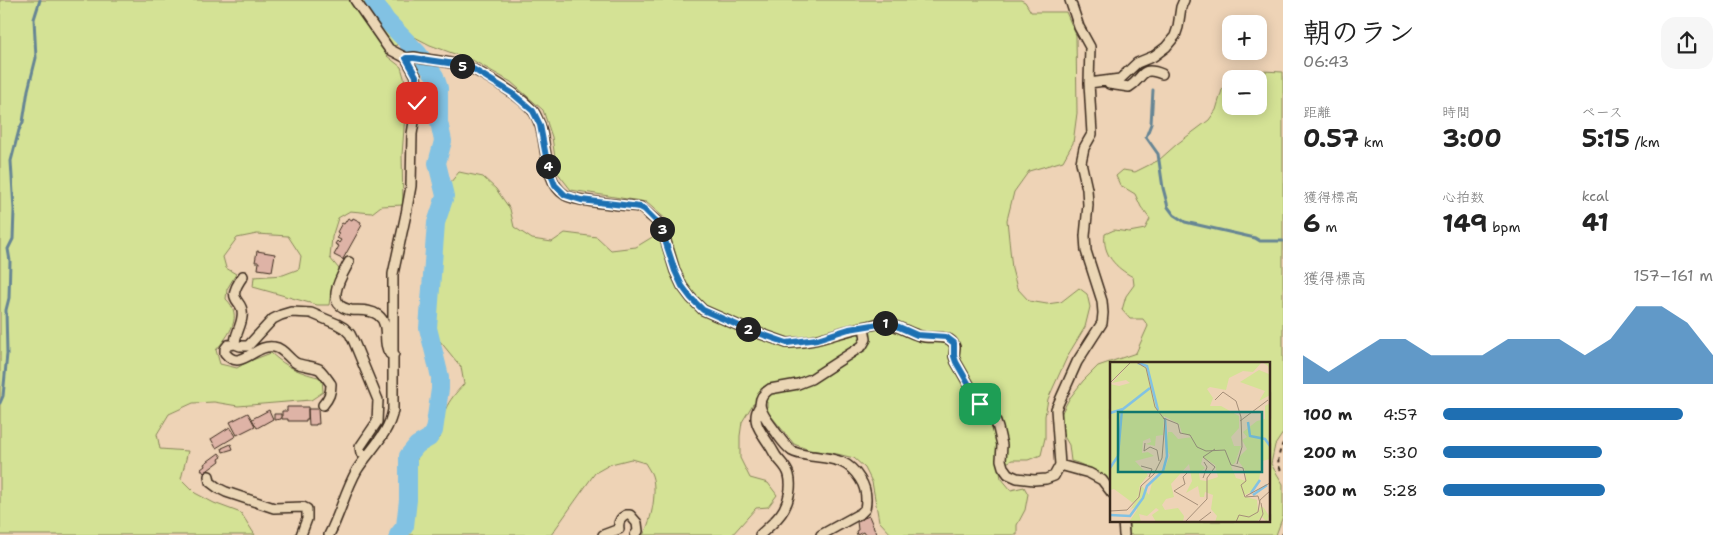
<!DOCTYPE html>
<html lang="ja">
<head>
<meta charset="utf-8">
<style>
	body { margin:0; font-family:"Shantell Sans","Klee One",sans-serif; background:#f6f6f6; color:#222; height:100vh; display:flex; flex-direction:column; font-size:19px; white-space:nowrap }
	* { box-sizing:border-box; margin:0 }
	p { font-size:16px; color:#767676 }
	.icon { flex:none; width:28px; height:28px; fill:none; stroke:currentColor; stroke-width:2; stroke-linecap:round; stroke-linejoin:round }
	.map { position:relative; flex:1; overflow:hidden }
	.drawer { display:flex; flex-direction:column; background:#fff; width:450px }
	.drawer>* { flex:none }
	.buttons { position:absolute; left:1222px; top:15px; display:grid; gap:10px }
	.buttons a { display:grid; place-items:center; width:45px; height:45px; border-radius:10px; background:#fff; box-shadow:0 2px 12px #0003; font-size:25px }
	.pin { position:absolute; display:grid; place-items:center; width:42px; height:42px; color:#fff; margin:-21px; border-radius:10px; box-shadow:0 2px 8px #0006 }
	.km { position:absolute; width:25px; height:25px; margin:-12px; border-radius:50%; background:#222; color:#fff; font-size:14px; line-height:25px; text-align:center }
	.round { display:grid; place-items:center; flex:none; width:52px; height:52px; border-radius:15px; background:#f6f6f6 }
	.overview { display:flex; align-items:center; justify-content:space-between; height:85px; padding:0 20px }
	h1 { font-size:28px; font-weight:700; line-height:38px }
	.stats { display:grid; grid-template-columns:repeat(3,1fr); gap:8px; height:85px; padding:5px 20px }
	.stats div { display:grid; align-content:center }
	.stats b { font-size:25px; font-weight:700 }
	.stats small { font-size:14px; font-weight:400 }
	.stats p { font-size:14px }
	.chart { height:140px; padding:10px 20px }
	.chart p { display:flex; justify-content:space-between }
	.chart svg { width:100%; height:90px; margin-top:5px; fill:#1f6fb2; opacity:.7 }
	ul { padding:0 20px; list-style:none; font-size:16px }
	li { display:grid; grid-template-columns:80px 60px 1fr; align-items:center; height:38px }
	li i { height:12px; border-radius:6px; background:#1f6fb2 }
	main { display:flex; flex:1; min-height:0 }
	.map>svg:first-child { display:block }
</style>
</head>
<body>
<main>
<div class="map">
<svg width="1283" height="535" viewBox="0 0 1283 535">
	<rect width="100%" height="100%" fill="#eed3b6"/>
	<filter id="ink" filterUnits="userSpaceOnUse"><feTurbulence type="fractalNoise" baseFrequency=".02" numOctaves="2"/><feDisplacementMap in="SourceGraphic" scale="10" xChannelSelector="R" yChannelSelector="G"/><feConvolveMatrix kernelMatrix="1 2 1 2 8 2 1 2 1" color-interpolation-filters="sRGB"/></filter>
	<g filter="url(#ink)">
		<path fill="#d4e295" stroke="#88865a" d="M0 0H1021L1025 2 1031 12H1066L1076 35 1077 113 1073 143 1063 161 1029 171 1014 192 1007 220 1012 269 1017 288 1029 301 1047 304 1061 302 1079 288 1087 294 1090 307 1085 327 1068 355 1048 399 1045 416V438L1041 455 1028 460H1012L999 467 1001 478 1011 490 1024 487 1028 494 1025 510 1017 525V535H892L879 521 872 482 865 468 854 458 833 453 809 450 794 444 767 411V402L753 404 742 422 740 436V458L750 478 768 483 777 495 768 507 756 508 732 535H643C652 521 658 488 651 473 649 470 647 466 645 463L631 459 611 464 595 473 551 535H403L408 526 416 492 414 468 419 453 440 438C442 412 446 403 464 384L461 367 431 330 438 291 444 217 450 197V183L459 172 483 177 496 189 510 209 514 227 532 239 552 242 565 233 597 237 611 250 636 247 667 228 668 221 646 202 571 190 557 172 552 137 543 110 511 82 474 61 430 45 407 33 387 56 401 67 407 88 402 155 403 205 381 206 372 213 350 211 338 218 332 237 330 258 339 269 332 286 329 305H317L253 287 254 277 283 275 299 269 301 256 288 236 257 234 237 238 223 257 226 268 236 274 227 289 226 299C244 316 229 335 216 350L220 364 237 368 247 362 271 353C287 368 301 373 322 378L323 392 311 400 238 406 214 402 193 403 169 414 157 434 160 449 188 451 181 479 195 493 214 503 241 513 255 535H0Z
			M1262 71 1283 72V433L1275 445 1271 464 1283 484V516L1276 535H1129V521H1269V364H1112V489C1099 477 1089 465 1071 461L1069 445 1061 431 1060 416 1069 399 1083 381 1098 366 1136 353 1148 326 1143 319H1130L1122 310 1126 296 1134 285 1133 277C1116 268 1102 254 1105 234L1114 230 1129 232 1145 229 1150 219 1141 207 1135 194 1120 185 1116 176 1123 170 1135 172 1159 160 1177 144 1209 120 1216 110 1222 90 1231 80V106H1259V79H1232L1234 77Z"/>
		<g fill="none" stroke-linecap="round" stroke-linejoin="round">
			<path stroke="#668594" stroke-width="3" d="M1153 90 1151 124 1146 137 1158 154 1163 188 1168 207 1174 215 1185 222 1255 238 1260 241H1283
				M0 403 3 396 7 354 6 310 9 298 10 261 8 249 13 239 14 210 11 161 19 130 23 122 28 90 36 58 34 19 40 0"/>
			<path stroke="#82c2e3" stroke-width="18" d="M373 0 386 20 418 53 435 76 439 88V122L443 141 437 163 445 196 436 223 428 328 440 377V389L434 431 429 438 417 445 408 456V500L405 526 398 535"/>
		</g>
		<path fill="#deb3a6" stroke="#3b2a1e" d="M348 218 352 220 353 218 361 222 360 224 362 225 343 259 346 261 334 255 339 246 335 244 337 241 339 243 341 240 337 238 339 233 337 232 342 223 344 224Z
			M257 251 275 254 272 271 258 269 259 262H255Z
			M287 407H308V419H306V421H288V419H282V411H287Z
			M308 409H318L319 424H316V425H309Z
			M269 410 273 419 257 428 252 419Z
			M248 413 255 426 237 435 230 422Z
			M274 414H281V419L274 420Z
			M230 427 236 436 216 448 211 439Z
			M231 444 233 449 223 452 222 448Z
			M219 453 222 457 219 459 220 461 204 473 201 469 205 466 204 464Z
			M869 516 877 535H865L863 532 857 535 856 531 858 530 857 521Z"/>
		<g fill="none" stroke-linecap="round" stroke-linejoin="round">
			<defs>
				<path id="street" d="M355 0 389 49 406 58 414 57C430 60 447 61 463 66 480 70 522 97 533 111 536 114 538 121 540 125 547 145 544 182 565 195 577 202 624 205 640 207L661 225 675 271 682 286 691 298 703 310 744 328 787 343C813 344 838 332 863 327 869 326 875 324 881 323 897 323 910 335 925 337 936 338 951 334 955 347L954 356 956 362 980 404 993 414 998 428 1002 445 1001 460 1003 467 1008 474 1017 478 1034 480 1046 479 1054 476 1060 465 1056 409 1077 362 1102 323 1103 313 1102 301 1086 251 1085 236 1088 205 1087 189 1081 162 1084 148 1092 134 1089 83 1090 47 1079 27 1070 0
					M1089 83 1120 79 1137 63 1154 56 1166 47 1175 36 1178 27 1181 7 1184 0
					M1109 84 1129 87C1144 78 1140 65 1162 74
					M349 262C341 277 323 305 351 310 359 311 370 309 378 315 391 325 381 342 390 354H394
					M243 276C223 304 245 297 242 317 241 327 235 334 235 344L240 346H248L273 319 281 315 291 312 311 313 337 324 344 328 350 334 354 342 378 400 377 422 360 447 361 453 367 456
					M235 344 228 345 225 349V353C241 373 255 343 274 347 283 348 288 358 296 363 303 366 312 366 319 369 323 372 328 380 331 384 331 393 329 398 323 405
					M759 407C750 422 763 434 770 446 772 449 774 453 776 456 781 463 787 467 789 475 792 486 789 500 784 509 778 520 768 527 760 535
					M1060 465 1089 473 1102 480 1112 493
					M209 476 210 482 218 488 226 492 274 508 303 507 307 509V519L301 535
					M1123 521 1124 535
					M619 529C618 522 620 518 626 515H630L637 523 638 531 635 535
					M329 535C340 514 345 491 357 470 369 451 389 434 393 410V274L406 214 411 186 412 134 417 103 416 76 406 58
					M603 535 619 529
					M821 535 861 513 865 509C867 499 866 488 860 479 848 459 833 459 811 456 805 455 797 454 792 451 785 446 780 438 775 431 765 417 750 402 770 389L798 384 811 379 862 346 866 339 864 327"/>
			</defs>
			<use href="#street" stroke="#3b2a1e" stroke-width="12"/>
			<path stroke="#3b2a1e" stroke-width="2" stroke-dasharray="4 4" stroke-linecap="butt" d="M1283 443C1279 453 1275 464 1283 473
				M1282 535 1283 533"/>
			<use href="#street" stroke="#ebd6b5" stroke-width="9"/>
		</g>
	</g>
	<g fill="none" stroke-linecap="round" stroke-linejoin="round" filter="url(#ink)">
		<defs>
			<path id="route" d="M417 103 416 76 406 58H414L462 65 473 69 512 93 533 111 540 125 548 167 555 185 565 195 581 200 640 207 644 209 660 225 675 271 682 286 691 298 703 310 744 328 787 343 817 339 849 329 885 323 899 327 917 335 946 337 954 343V356L956 362 980 404"/>
		</defs>
		<use href="#route" stroke="#fff" stroke-width="10"/>
		<use href="#route" stroke="#1f6fb2" stroke-width="6"/>
	</g>
	<g transform="translate(1110 362)">
		<rect width="160" height="160" fill="#eed3b6"/>
		<path d="M0 0H152L143 10 133 9 119 16 116 28 100 25 97 27 103 36 100 44H111L129 54V66L121 75 124 84H131L125 101 121 104 126 116 136 119 135 108 127 97 137 87 132 78 137 75 133 70 147 59 155 57V44L160 41V97L152 99 149 118 141 130 133 134 147 138 148 151 151 144 154 146 159 154 157 160 152 155 146 160H105L107 154 101 147 103 133 95 130 94 135H90L88 124 76 131 82 119 79 102 61 122 64 135 56 137 52 143 55 148 68 146 74 154 73 160H46L42 153 49 148 46 146 37 154 29 152 31 160H19L27 148 26 145 21 147 25 140 32 124 39 133 42 121 54 109 60 93 56 87 58 70H62L68 77 83 75 72 71 69 62 54 54 53 73 46 74 45 84 36 82 41 80 40 76 33 79 32 91 38 90 44 94 25 99 38 113 30 123 28 135 23 141 4 127 0 128V22L9 24 20 21 16 18 2 21 14 8 0 20ZM93 95 105 103 108 115 96 119 90 118 89 111 95 106 91 102ZM152 0H160V33L149 39 155 29 130 20 149 8 159 12 158 4Z" fill="#d4e295" fill-rule="evenodd"/>
		<path fill="none" stroke="#82c2e3" stroke-width="2.5" d="M28 1 37 4 48 48M0 51 13 47 40 26M138 60 140 74 155 77 160 84M0 106 8 94 12 47M141 131 150 118M143 133 157 123M0 153 20 154 33 136 37 124 53 109 57 94 55 56"/>
		<path fill="none" stroke="#a68f79" stroke-width="1" d="M0 21 21 0M105 38 113 30 126 39 131 55 132 85 127 102M53 56 68 62 70 71 80 73 87 85 96 89 115 88 121 103 133 106 136 119 131 123 135 135 148 134 150 141M130 59 158 38M35 81 34 89 40 85 47 88 49 99M31 104 42 107 39 115M78 110 73 115 75 122 64 129 88 143M93 116 97 105 94 100M136 134 160 121M0 149 17 148 29 135 31 124 44 112 52 96 55 58 45 45 36 6 26 0M75 160 97 137V116L105 105 93 95 105 87M88 160 101 150M126 160 129 153 139 155 148 150 150 138 160 129M149 160 153 152 151 141"/>
		<path fill="#0f766e" fill-opacity="0.15" stroke="#0f766e" stroke-width="2.5" d="M8 50H152V110H8Z"/>
		<rect width="160" height="160" fill="none" stroke="#3b2a1e" stroke-width="2.5"/>
	</g>
</svg>
<div class="buttons">
<a>+</a>
<a>−</a>
</div>
<div class="pin" style="left:980px;top:404px;background:#1e9e55"><svg class="icon" aria-label="arrive" viewBox="0 0 24 24"><path d="M6 21V4h12l-3 4 3 4H6"/></svg></div>
<div class="pin" style="left:417px;top:103px;background:#d93025"><svg class="icon" aria-label="check" viewBox="0 0 24 24"><path d="M5 12l5 5 9-10"/></svg></div>
<b class="km" style="left:885px;top:323px">1</b>
<b class="km" style="left:748px;top:329px">2</b>
<b class="km" style="left:662px;top:229px">3</b>
<b class="km" style="left:548px;top:166px">4</b>
<b class="km" style="left:462px;top:66px">5</b>
</div>
<section class="drawer">
<div class="overview"><div><h1>朝のラン</h1><p>06:43</p></div><a class="round"><svg class="icon" aria-label="share" viewBox="0 0 24 24"><path d="M12 15V3M7 8l5-5 5 5M5 13v7h14v-7"/></svg></a></div>
<div class="stats">
<div><p>距離</p><b>0.57<small> km</small></b></div>
<div><p>時間</p><b>3:00</b></div>
<div><p>ペース</p><b>5:15<small> /km</small></b></div>
</div>
<div class="stats">
<div><p>獲得標高</p><b>6<small> m</small></b></div>
<div><p>心拍数</p><b>149<small> bpm</small></b></div>
<div><p>kcal</p><b>41</b></div>
</div>
<div class="chart"><p><span>獲得標高</span>157–161 m</p>
<svg viewBox="0 0 160 44" preserveAspectRatio="none"><path d="M0 44V30L10 38L20 30L30 22L40 22L50 30L60 30L70 30L80 22L90 22L100 22L110 30L120 22L130 6L140 6L150 14L160 30V44z"/></svg>
</div>
<ul>
<li><b>100 m</b>4:57<i style="width:89%"></i></li>
<li><b>200 m</b>5:30<i style="width:59%"></i></li>
<li><b>300 m</b>5:28<i style="width:60%"></i></li>
</ul>
</section>
</main>
</body>
</html>
